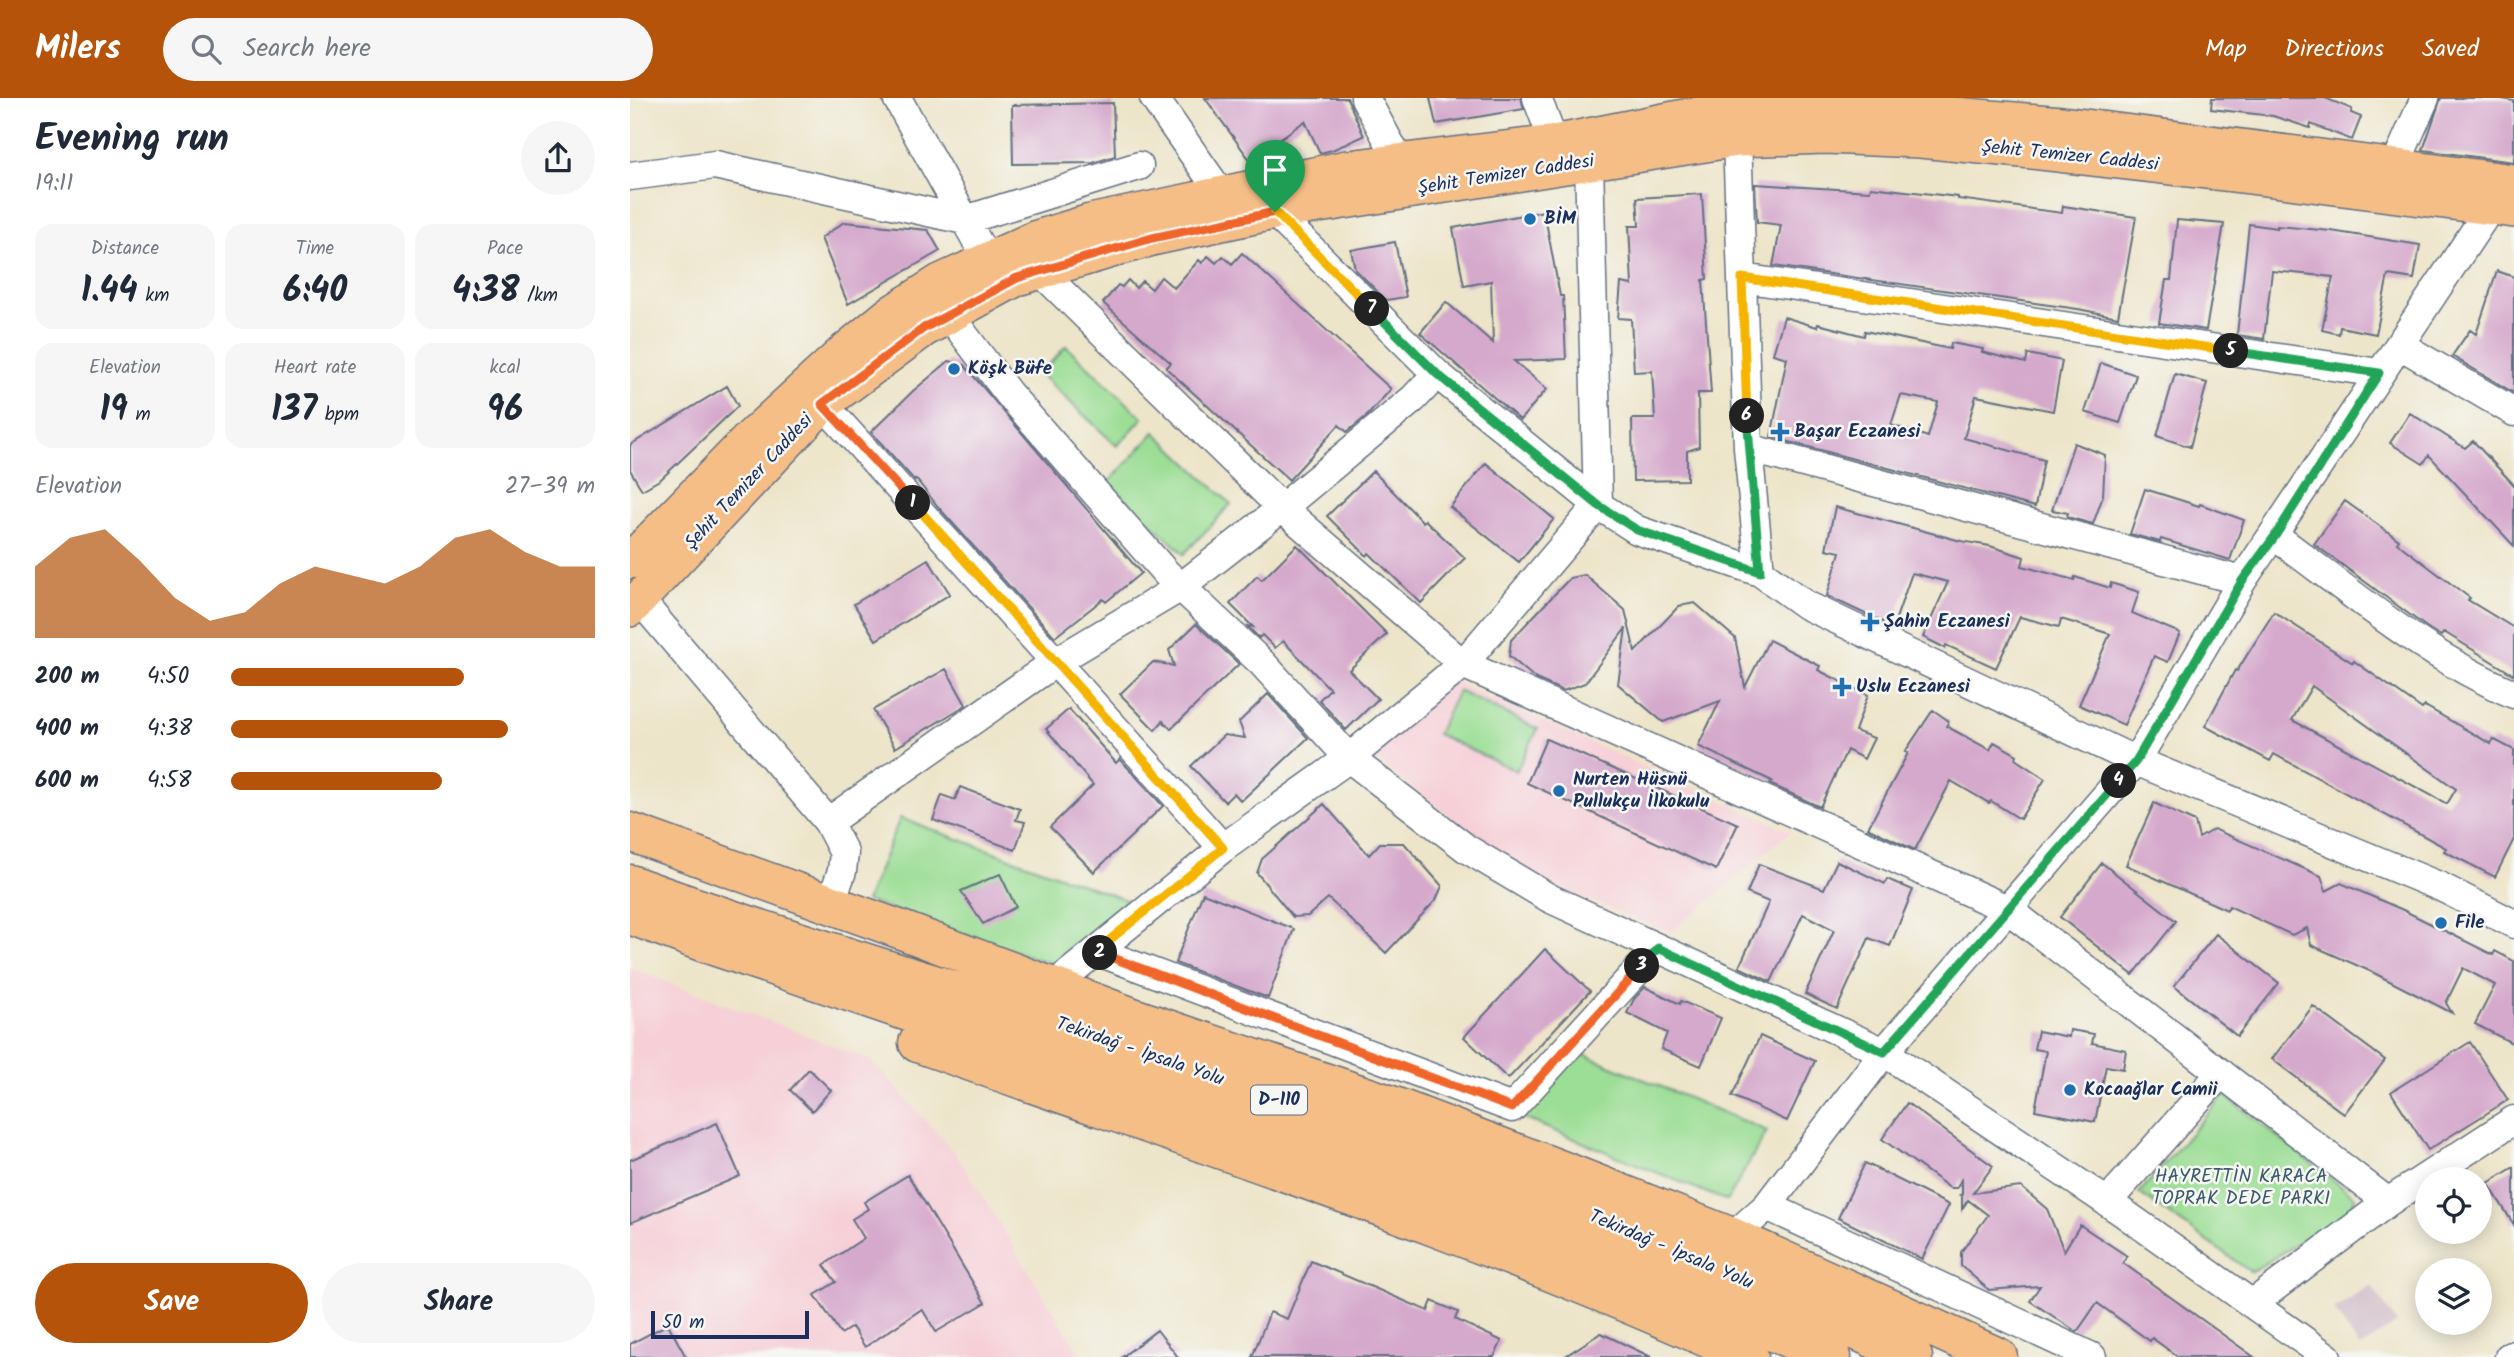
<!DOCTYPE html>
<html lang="en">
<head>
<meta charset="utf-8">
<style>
	body { margin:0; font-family:Kalam,sans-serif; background:#f6f6f7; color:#1f2937; height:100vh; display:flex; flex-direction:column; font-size:26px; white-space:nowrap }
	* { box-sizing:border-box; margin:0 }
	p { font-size:23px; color:#747a83 }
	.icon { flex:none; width:38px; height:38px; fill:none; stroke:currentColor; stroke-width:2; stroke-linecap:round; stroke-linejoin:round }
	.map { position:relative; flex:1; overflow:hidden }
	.drawer { display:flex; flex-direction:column; background:#fff; width:630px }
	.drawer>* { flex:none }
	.fabs { position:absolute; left:1785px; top:1069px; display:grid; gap:14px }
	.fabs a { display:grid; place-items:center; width:77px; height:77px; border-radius:50%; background:#fff; box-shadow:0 4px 18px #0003; font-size:35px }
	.scale { position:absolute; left:21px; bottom:18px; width:158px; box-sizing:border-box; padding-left:7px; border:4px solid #1b2f5e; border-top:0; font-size:19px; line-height:24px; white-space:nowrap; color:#1b2f5e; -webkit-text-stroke:5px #f6f6f2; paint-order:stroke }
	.pin { position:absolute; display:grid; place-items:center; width:60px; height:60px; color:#fff; margin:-72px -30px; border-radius:50% 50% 50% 0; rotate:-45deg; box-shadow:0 0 7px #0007 }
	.pin .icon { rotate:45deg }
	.km { position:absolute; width:35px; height:35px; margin:-18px; border-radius:50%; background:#222; color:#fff; font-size:19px; line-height:35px; text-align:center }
	.round { display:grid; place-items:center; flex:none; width:74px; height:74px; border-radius:37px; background:#f6f6f7 }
	.summary { display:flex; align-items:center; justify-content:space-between; height:119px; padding:0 35px }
	h1 { font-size:38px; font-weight:600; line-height:52px }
	.metrics { display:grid; grid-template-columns:repeat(3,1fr); gap:10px; height:119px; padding:7px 35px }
	.metrics div { display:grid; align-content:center; border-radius:18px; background:#f6f6f7; text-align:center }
	.metrics b { font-size:35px; font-weight:600 }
	.metrics small { font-size:19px; font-weight:400 }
	.metrics p { font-size:19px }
	.chart { height:196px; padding:14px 35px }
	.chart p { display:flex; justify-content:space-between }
	.chart svg { width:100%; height:126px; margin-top:7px; fill:#b45309; opacity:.7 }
	.cta { display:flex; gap:14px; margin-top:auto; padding:14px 35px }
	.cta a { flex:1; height:80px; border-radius:42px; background:#b45309; color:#fff; font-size:28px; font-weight:600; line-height:80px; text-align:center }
	.cta a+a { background:#f6f6f7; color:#1f2937 }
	ul { padding:0 35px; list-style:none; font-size:23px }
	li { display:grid; grid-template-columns:112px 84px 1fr; align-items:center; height:52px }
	li i { height:18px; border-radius:9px; background:#b45309 }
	header { display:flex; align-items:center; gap:42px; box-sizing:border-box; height:98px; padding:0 35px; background:#b45309; color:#fff }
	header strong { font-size:33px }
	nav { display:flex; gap:38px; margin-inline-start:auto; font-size:24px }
	.search { width:490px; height:63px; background:#f6f6f7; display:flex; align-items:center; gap:18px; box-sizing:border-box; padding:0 24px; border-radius:38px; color:#747a83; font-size:26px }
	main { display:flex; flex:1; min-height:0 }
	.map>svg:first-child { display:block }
</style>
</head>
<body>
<header>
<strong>Milers</strong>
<div class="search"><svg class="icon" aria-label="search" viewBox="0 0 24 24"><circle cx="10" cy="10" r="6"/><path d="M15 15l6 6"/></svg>Search here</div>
<nav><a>Map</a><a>Directions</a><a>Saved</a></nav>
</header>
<main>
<section class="drawer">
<div class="summary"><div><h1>Evening run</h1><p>19:11</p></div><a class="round"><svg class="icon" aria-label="share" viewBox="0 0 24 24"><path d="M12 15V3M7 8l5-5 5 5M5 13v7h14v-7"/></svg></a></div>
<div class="metrics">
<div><p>Distance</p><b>1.44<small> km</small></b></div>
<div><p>Time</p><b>6:40</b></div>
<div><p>Pace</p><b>4:38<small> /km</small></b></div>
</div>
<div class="metrics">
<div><p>Elevation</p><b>19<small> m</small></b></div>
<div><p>Heart rate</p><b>137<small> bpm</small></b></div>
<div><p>kcal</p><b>96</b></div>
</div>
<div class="chart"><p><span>Elevation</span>27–39 m</p>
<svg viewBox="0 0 160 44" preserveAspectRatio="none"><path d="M0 44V19L10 9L20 6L30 17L40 30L50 38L60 35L70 25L80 19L90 22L100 25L110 19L120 9L130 6L140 14L150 19L160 19V44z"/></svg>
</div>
<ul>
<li><b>200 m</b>4:50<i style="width:64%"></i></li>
<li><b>400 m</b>4:38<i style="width:76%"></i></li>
<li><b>600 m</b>4:58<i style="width:58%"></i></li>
</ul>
<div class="cta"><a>Save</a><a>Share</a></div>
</section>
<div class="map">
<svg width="1884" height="1259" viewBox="0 0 1884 1259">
	<rect width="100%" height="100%" fill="#f6f6f2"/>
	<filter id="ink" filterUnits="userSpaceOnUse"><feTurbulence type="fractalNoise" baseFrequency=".0143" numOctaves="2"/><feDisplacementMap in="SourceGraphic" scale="14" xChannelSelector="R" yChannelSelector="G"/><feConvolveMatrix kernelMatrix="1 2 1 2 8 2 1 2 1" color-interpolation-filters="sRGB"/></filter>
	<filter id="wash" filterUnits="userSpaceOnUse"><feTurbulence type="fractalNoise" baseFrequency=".00686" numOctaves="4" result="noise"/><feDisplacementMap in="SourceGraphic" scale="28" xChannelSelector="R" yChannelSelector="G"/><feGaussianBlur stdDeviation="1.57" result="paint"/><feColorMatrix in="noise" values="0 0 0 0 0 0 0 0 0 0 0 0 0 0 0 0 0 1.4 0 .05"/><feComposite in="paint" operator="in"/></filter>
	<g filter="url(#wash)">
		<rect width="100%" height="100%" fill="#ede5c9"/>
		<path fill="#f6cfd7" d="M823 584 1161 733 1041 835 898 778 735 654Z
			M3 871 241 962 327 1057 452 1259H0V872Z"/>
		<path fill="#d1bdc9" d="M1741 1187 1767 1225 1730 1250 1704 1212Z"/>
		<path fill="#9cde95" stroke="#5c867a" stroke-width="2" d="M436 248 513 320 487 348 410 276Z
			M525 334 601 406 554 456 478 385Z
			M828 593 908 631 886 673 807 636Z
			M270 720 502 804 425 867 236 803Z
			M946 953 1137 1033 1097 1103 893 1020Z
			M1594 997 1725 1099 1721 1112 1621 1174 1509 1095Z"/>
		<g id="blocks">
			<path fill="#d5a9cc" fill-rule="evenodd" d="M575 0H717L734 38 702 52 690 55 675 23 620 62Z
				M800 0H891L894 11 806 26Z
				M1582 0H1695L1722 11 1721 15 1731 19 1722 42 1681 26 1680 30 1643 18 1581 11Z
				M1811 0H1866L1884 3V64L1793 52Z
				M483 5 485 58 463 65 383 66 382 7Z
				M1125 86 1240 93 1241 89 1328 99V101L1432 115 1433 108 1506 119 1488 219 1448 211 1143 168 1151 127 1127 124Z
				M1072 96 1077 181 1073 182 1081 295H1068L1069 349 1057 353V382L1003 383 1002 321H1025L1022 273 1004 274 1001 221 988 220 991 185 1002 187 999 128H1009L1007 100Z
				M914 113 930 198H933L936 261 884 263 917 291 890 322 790 235 816 204 863 245 861 183 834 188 823 130Z
				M1547 122 1594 126 1576 232 1529 225 1536 182H1541Z
				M214 124 298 132 310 153 218 206 191 140Z
				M1619 126 1647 130V128L1701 133 1790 147 1784 181 1758 177 1746 236 1710 229 1709 236 1692 232 1703 179 1642 173 1634 241 1607 237Z
				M765 144 776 199 756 202 725 171 721 152Z
				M612 155 761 291 738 317 717 334 709 327 659 382 536 270 541 265 473 205 488 187 492 189 498 182 506 190 512 183 522 191 531 179 544 190 569 162 572 165 578 158 586 165 593 158 602 166Z
				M1867 173 1884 179V295L1822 258 1840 232 1846 236Z
				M1154 219 1187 229 1188 226 1234 238 1235 233 1320 251 1321 245 1353 251 1352 254 1396 265 1398 256 1432 263 1423 313 1346 298 1334 340 1414 362 1405 409 1141 339 1157 260 1143 256ZM1271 297 1308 304 1298 339 1261 327Z
				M319 263 334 267 511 475 476 504 473 501 425 539 310 411 286 381 285 383 241 334 283 293Z
				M1471 265 1506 277 1490 325 1455 314Z
				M1545 276 1577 285 1560 349 1527 338Z
				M97 288 108 308 31 381 12 392 0 372V347Z
				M1780 315 1835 350 1843 343 1884 387V448L1799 357 1793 366 1760 345Z
				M1444 345 1475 357 1473 398 1463 426 1437 419 1438 415 1422 412Z
				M856 365 924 421 889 464 820 409Z
				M743 373 793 424 795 422 835 460 791 505 739 455 737 458 697 418Z
				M1515 391 1569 408 1570 406 1614 422 1600 462 1531 441 1530 444 1500 436Z
				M1715 403 1769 442 1767 445 1840 500 1838 502 1884 530V577L1814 534 1811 538 1799 531 1684 446Z
				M1205 409 1331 443 1360 448 1394 459 1392 468 1444 482 1445 479 1480 490 1481 485 1509 494 1502 515 1550 535 1538 564 1524 558 1494 627 1449 607 1480 536 1431 521 1429 529 1390 519 1366 570 1316 547 1315 550 1293 539 1318 484 1282 475 1263 529 1197 498 1210 454 1196 451Z
				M667 447 757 536 719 572 748 601 716 632 689 602 700 591 653 543 645 550 632 537 629 540 617 528 623 529 600 506 627 478 632 482Z
				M298 461 320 496 246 542 224 506Z
				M955 477 995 512 1005 554 1049 508 1065 505 1105 540 1115 589 1139 542 1190 568 1188 572 1238 597 1225 633 1244 640 1234 661 1217 652 1190 709 1140 686 1142 683 1068 648 1090 603 1033 624 988 586 996 530 955 585 933 593 906 581 879 558 881 542 940 480Z
				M1644 514 1723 565 1724 563 1792 611 1795 608 1861 646 1863 641 1884 652V741L1865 779 1814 753 1816 750 1644 656 1640 663 1575 628 1605 572 1607 573ZM1682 588 1826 691 1817 706 1662 622Z
				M566 526 609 566 541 631 533 623 525 632 490 596 523 564 544 568 539 552Z
				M316 571 336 607 265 650 243 612Z
				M638 596 678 640 611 703 604 695 595 704 561 668 594 637 615 640 609 624Z
				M439 611 486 665 490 661 533 708 464 774 420 729 463 687 416 631Z
				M1303 612 1319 623 1316 628 1360 652 1364 644 1387 657 1385 661 1415 681 1390 721 1361 703 1359 705 1321 683 1285 752 1238 730 1278 655 1275 654Z
				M916 641 1108 726 1086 772 897 685Z
				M330 689 390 711 386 722 395 724 385 752 303 722 312 697 325 702Z
				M1524 705 1565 724 1569 740 1584 731 1691 778 1696 793 1711 785 1773 812 1863 857 1865 853 1884 863V946L1845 926 1865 887 1833 870 1816 905 1822 915 1742 874 1681 847 1677 830 1662 837 1599 808 1597 812 1496 767Z
				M694 706 739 757 750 745H774L812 788 806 802 756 855 698 800 678 818 663 819 627 775 632 761Z
				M1207 763 1255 786 1257 781 1283 792 1260 848 1239 840 1207 911 1175 896 1204 832 1173 816 1141 884 1109 869 1139 804 1117 795 1129 766 1194 791Z
				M1472 765 1546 823 1503 877 1430 819Z
				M370 776 386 809 353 826 331 793Z
				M573 795 664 831 638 900 545 865Z
				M1586 836 1649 885 1607 938 1544 888Z
				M915 851 960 893 878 981 834 939Z
				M1015 889 1050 906 1051 903 1091 920 1071 968 1031 951 1037 935 997 915 1004 901Z
				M1683 908 1755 962 1714 1016 1642 961Z
				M1440 932 1464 936 1462 945 1496 952 1493 971 1476 968 1465 1024 1405 1012 1416 953 1404 951 1408 933 1439 939Z
				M1130 938 1185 963 1157 1023 1102 998Z
				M1840 944 1878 1002 1798 1052 1761 994Z
				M179 971 201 992 182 1013 160 992Z
				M1277 1005 1363 1068 1343 1095 1391 1089 1417 1111 1434 1153 1450 1127 1497 1158 1493 1165 1624 1259H1548L1522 1240 1520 1243 1467 1205 1447 1234 1400 1203 1410 1188 1359 1192 1331 1168V1154L1358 1117 1338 1102 1332 1111V1098L1330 1097 1332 1096V1080L1327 1090H1320L1252 1041Z
				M87 1025 110 1078 0 1125V1062Z
				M1235 1065 1319 1107 1292 1161 1208 1120Z
				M1884 1069V1127L1858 1085Z
				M278 1077 355 1205 306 1234 292 1211 235 1249 222 1229 211 1236 185 1197 206 1184 194 1167 234 1140 222 1121 238 1111 234 1104Z
				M681 1163 798 1213 802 1203 828 1214 825 1221 872 1243 864 1259H622L640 1214 657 1221Z
				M38 1226 56 1259H0V1246Z
				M527 1232 548 1259H492Z
				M971 1235 1021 1259H934Z"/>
		</g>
	</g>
	<g filter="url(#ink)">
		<use href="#blocks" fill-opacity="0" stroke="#646f83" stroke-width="2"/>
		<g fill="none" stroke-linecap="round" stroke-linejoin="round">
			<defs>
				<path id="minor" d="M267 0 335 122 509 68
					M524 0 592 97
					M735 0 770 64
					M907 0 924 45
					M1107 41 1118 350 1130 474
					M1764 70 1795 0
					M0 78 85 67 335 122 357 161
					M644 114 807 276 968 407 1007 432 1130 474 1176 507 1506 663 1811 789 1884 826
					M411 174 652 410 833 566 1379 812 1758 1104 1884 1022
					M1112 180 1749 275
					M319 217 378 295 536 475 632 565 719 660 837 751 919 800 1254 954 1495 1116 1697 1259
					M1770 247 1884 314
					M193 306 593 750
					M1118 350 1612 483
					M1645 438C1721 494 1796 559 1884 596
					M9 501 198 724 214 755 212 773 200 807
					M198 724 427 563 551 489 652 410 783 301 807 276
					M466 853 882 1010 1028 850
					M422 889 593 750 719 660 833 566 968 407 959 64
					M1477 1104 1591 975
					M1137 1108 1462 1259
					M1102 1139 1137 1108 1254 954 1506 663 1612 483 1861 109
					M1622 1206 1758 1104
					M1879 1259 1884 1257"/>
				<path id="major" d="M0 463 120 340 215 253 260 216 310 184 404 141 460 124 717 70 924 45 1090 12 1134 9H1232L1432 26 1884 84
					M0 511 193 306 294 231 387 180 522 140 644 114 1107 41 1195 38 1290 42 1402 53 1621 78 1884 112"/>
				<path id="highway" d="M0 734 269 831 508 921 753 1004 934 1073 1102 1139 1368 1259
					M0 786C149 840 301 884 451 933 734 1027 1013 1131 1283 1259
					M0 817 72 844 758 1077 900 1131 1202 1259
					M288 945C567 1045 850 1135 1119 1259"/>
			</defs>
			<use href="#minor" stroke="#646f83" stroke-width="31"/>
			<use href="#major" stroke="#646f83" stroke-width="38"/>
			<use href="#highway" stroke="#646f83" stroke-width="41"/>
			<use href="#minor" stroke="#fff" stroke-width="28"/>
			<use href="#major" stroke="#f6be87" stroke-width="35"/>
			<use href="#highway" stroke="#f6be87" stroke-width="38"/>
		</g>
	</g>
	<g fill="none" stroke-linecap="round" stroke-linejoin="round" filter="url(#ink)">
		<defs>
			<path id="split-1" d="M283 405 192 306 294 230 387 180 522 140 645 114"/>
			<path id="split-2" d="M283 405 593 750 466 853 470 855"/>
			<path id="split-3" d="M470 855 882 1010 1012 868"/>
			<path id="split-4" d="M1012 868 1028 850 1254 954 1489 683"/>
			<path id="split-5" d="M1489 683 1506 663 1612 483 1645 438 1749 275 1601 253"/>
			<path id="split-6" d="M1117 318 1112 180 1601 253"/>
			<path id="split-7" d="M742 211 807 276 968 407 1007 432 1130 474 1117 318"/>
			<path id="split-8" d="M645 114 742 211"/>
		</defs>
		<use href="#split-1" stroke="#fff" stroke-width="14"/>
		<use href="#split-2" stroke="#fff" stroke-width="14"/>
		<use href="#split-3" stroke="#fff" stroke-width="14"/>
		<use href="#split-4" stroke="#fff" stroke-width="14"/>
		<use href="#split-5" stroke="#fff" stroke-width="14"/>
		<use href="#split-6" stroke="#fff" stroke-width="14"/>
		<use href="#split-7" stroke="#fff" stroke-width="14"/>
		<use href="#split-8" stroke="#fff" stroke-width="14"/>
		<use href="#split-1" stroke="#f0652b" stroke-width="9"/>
		<use href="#split-2" stroke="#f5b400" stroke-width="9"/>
		<use href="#split-3" stroke="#f0652b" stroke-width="9"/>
		<use href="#split-4" stroke="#22a559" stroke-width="9"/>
		<use href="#split-5" stroke="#22a559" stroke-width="9"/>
		<use href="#split-6" stroke="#f5b400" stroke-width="9"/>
		<use href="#split-7" stroke="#22a559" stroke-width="9"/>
		<use href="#split-8" stroke="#f5b400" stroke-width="9"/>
	</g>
	<g fill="#1f6fb2" stroke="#f6f6f2" stroke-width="2.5">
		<circle cx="900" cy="121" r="7"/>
		<circle cx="324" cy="271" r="7"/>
		<path d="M1146.5 323.5h7v7h7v7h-7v7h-7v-7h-7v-7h7z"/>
		<path d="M1236.5 513.5h7v7h7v7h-7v7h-7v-7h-7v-7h7z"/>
		<path d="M1208.5 578.5h7v7h7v7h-7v7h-7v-7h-7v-7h7z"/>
		<circle cx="929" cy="693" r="7"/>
		<circle cx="1811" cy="825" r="7"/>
		<circle cx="1440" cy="992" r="7"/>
	</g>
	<g text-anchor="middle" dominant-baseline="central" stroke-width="5" stroke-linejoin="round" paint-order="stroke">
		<rect fill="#f6f6f2" stroke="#5d6b8a" stroke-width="2" x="621" y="987.5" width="56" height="29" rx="5"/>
		<g font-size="18" font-weight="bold" fill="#1b2f5e">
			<text x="649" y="1002">D-110</text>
		</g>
		<g font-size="19" fill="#1b2f5e" stroke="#f6f6f2">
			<text transform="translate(1440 58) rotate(6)">Şehit Temizer Caddesi</text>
			<text transform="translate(876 77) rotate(-9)">Şehit Temizer Caddesi</text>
			<text transform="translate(119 384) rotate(-47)">Şehit Temizer Caddesi</text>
			<text transform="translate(510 954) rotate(19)">Tekirdağ - İpsala Yolu</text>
			<text transform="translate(1041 1152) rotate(23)">Tekirdağ - İpsala Yolu</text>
		</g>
		<g font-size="19" font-weight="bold" fill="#1b2f5e" stroke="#f6f6f2" text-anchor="start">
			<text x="914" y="121">BİM</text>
			<text x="338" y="271">Köşk Büfe</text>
			<text x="1164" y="334">Başar Eczanesi</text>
			<text x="1254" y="524">Şahin Eczanesi</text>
			<text x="1226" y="589">Uslu Eczanesi</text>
			<text x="943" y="682">Nurten Hüsnü<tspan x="943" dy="22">Pullukçu İlkokulu</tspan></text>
			<text x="1825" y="825">File</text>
			<text x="1454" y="992">Kocaağlar Camii</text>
		</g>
		<g font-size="19" fill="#3b5b6c" stroke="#f6f6f2">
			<text x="1611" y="1079">HAYRETTİN KARACA<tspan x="1611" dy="22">TOPRAK DEDE PARKI</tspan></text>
		</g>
	</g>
</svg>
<div class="fabs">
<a><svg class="icon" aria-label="locate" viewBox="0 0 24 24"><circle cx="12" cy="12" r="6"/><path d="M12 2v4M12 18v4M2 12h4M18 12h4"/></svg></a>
<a><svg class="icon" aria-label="layers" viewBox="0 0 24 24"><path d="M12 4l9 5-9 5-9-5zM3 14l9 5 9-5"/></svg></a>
</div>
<div class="scale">50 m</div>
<div class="pin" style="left:645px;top:114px;background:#1e9e55"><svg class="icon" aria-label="arrive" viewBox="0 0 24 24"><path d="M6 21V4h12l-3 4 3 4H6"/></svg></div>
<b class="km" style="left:283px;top:405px">1</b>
<b class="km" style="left:470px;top:855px">2</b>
<b class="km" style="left:1012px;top:868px">3</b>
<b class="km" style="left:1489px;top:683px">4</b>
<b class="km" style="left:1601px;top:253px">5</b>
<b class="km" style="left:1117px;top:318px">6</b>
<b class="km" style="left:742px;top:211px">7</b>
</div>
</main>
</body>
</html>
